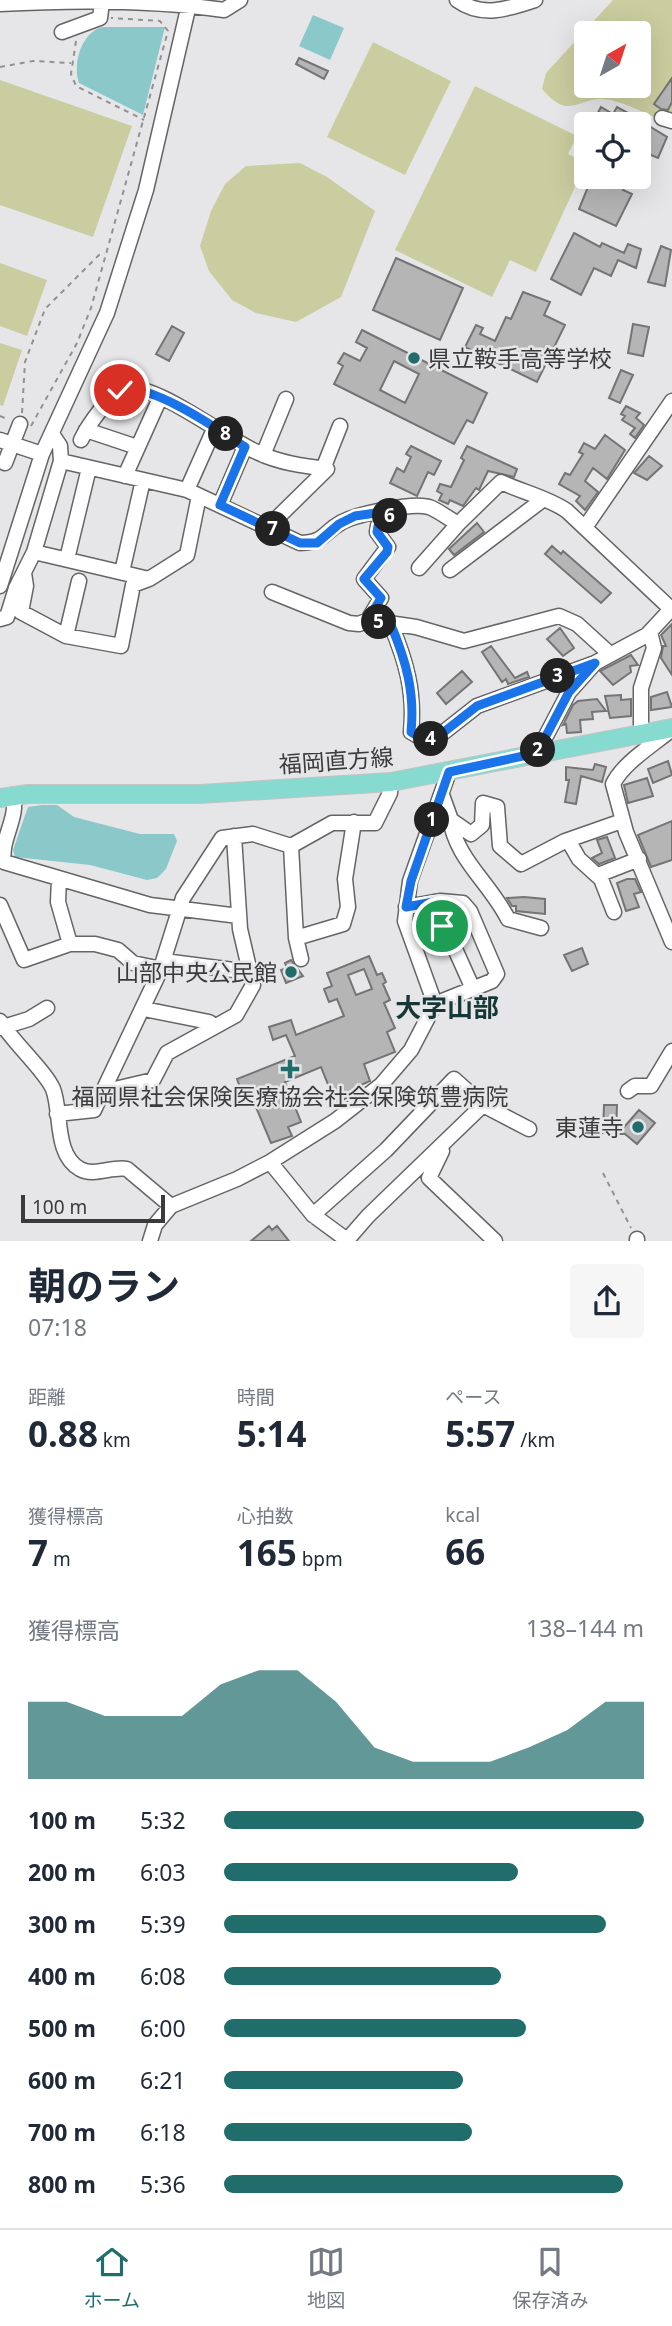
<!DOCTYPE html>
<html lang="ja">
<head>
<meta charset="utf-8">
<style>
	body { margin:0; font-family:"Noto Sans","Noto Sans JP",sans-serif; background:#f6f6f7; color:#1f2937; height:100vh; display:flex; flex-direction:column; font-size:26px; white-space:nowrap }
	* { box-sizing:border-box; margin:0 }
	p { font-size:23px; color:#747a83 }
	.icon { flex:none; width:38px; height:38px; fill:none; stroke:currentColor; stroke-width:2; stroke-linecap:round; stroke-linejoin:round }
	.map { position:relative; height:1241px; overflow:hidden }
	.panel { display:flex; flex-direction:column; background:#fff; flex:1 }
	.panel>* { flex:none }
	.needle { width:46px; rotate:39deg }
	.controls { position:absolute; left:574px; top:21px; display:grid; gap:14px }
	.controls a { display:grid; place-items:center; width:77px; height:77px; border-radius:7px; background:#fff; box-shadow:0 7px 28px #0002; font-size:35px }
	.scale { position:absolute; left:21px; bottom:18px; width:144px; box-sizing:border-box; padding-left:7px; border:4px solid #3b3b3b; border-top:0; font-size:19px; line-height:24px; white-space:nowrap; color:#3b3b3b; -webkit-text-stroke:5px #e6e6e8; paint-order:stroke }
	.pin { position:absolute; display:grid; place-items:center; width:60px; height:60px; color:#fff; margin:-30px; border:4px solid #fff; border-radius:50%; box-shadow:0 2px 7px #0007 }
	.km { position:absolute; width:35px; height:35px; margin:-18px; border-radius:50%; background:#222; color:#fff; font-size:19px; line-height:35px; text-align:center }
	.round { display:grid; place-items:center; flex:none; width:74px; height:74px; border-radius:7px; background:#f6f6f7 }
	.headline { display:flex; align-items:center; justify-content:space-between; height:119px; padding:0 28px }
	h1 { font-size:38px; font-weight:700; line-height:52px }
	.figures { display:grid; grid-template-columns:repeat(3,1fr); gap:10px; height:119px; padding:7px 28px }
	.figures div { display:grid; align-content:center }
	.figures b { font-size:35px; font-weight:700 }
	.figures small { font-size:19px; font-weight:400 }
	.figures p { font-size:19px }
	.chart { height:196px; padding:14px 28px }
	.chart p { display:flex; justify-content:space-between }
	.chart svg { width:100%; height:126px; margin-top:7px; fill:#216d6c; opacity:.7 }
	ul { padding:0 28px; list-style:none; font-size:23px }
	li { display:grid; grid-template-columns:112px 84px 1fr; align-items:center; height:52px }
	li i { height:18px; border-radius:9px; background:#216d6c }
	.tab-bar { display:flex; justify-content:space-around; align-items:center; height:98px; border-top:2px solid #e0e1e3; background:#fff; font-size:19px; color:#747a83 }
	.tab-bar a { display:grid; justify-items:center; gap:4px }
	.tab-bar .selected { color:#216d6c }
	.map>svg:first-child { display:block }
</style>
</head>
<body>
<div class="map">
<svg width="672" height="1241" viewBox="0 0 672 1241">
	<rect width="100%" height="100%" fill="#e6e6e8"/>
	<path fill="#cacd9f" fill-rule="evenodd" d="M613 0H672V125C654 118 622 100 603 99 577 98 569 121 542 89L546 73ZM586 33H639V86H586Z
		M373 42 451 81 405 175 327 137Z
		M0 80 132 126 93 237 0 205Z
		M475 86 577 136 568 154 586 163 536 272 510 260 492 297 395 250Z
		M300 163 327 177 375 211 341 297 296 322 256 313 232 300 209 271 200 246 211 211 225 184 246 166Z
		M0 263 47 280 27 336 0 326Z
		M0 343 22 350 3 406 0 405Z"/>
	<path fill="#8bc8ca" d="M313 15 344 28 330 60 299 46Z
		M103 27H165L143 115 79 83C72 64 82 31 103 27Z
		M42 805H57L74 817 140 834H174L177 841 166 869 157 878 147 880 90 865 15 857 13 850 28 807Z"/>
	<path fill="#b5b5b6" stroke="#747475" stroke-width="2" fill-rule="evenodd" d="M299 58 328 71 324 79 296 64Z
		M672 78V102L668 110 661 109 654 104Z
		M601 107 613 114 617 107 628 113 622 124H592Z
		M639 120 667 137 658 158 639 150Z
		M592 177H615L627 182 623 190 632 194 616 226 579 209Z
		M574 233 600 247 602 243 624 253 628 244 641 249 636 268 618 260 611 276 594 268 581 295 551 279Z
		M661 246 671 250 665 286 648 282Z
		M396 258 463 288 440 340 373 310Z
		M523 292 550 302 544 315 565 325 537 382 465 347 476 325 483 328 480 334 495 341 506 317 511 319Z
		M633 324 649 327 643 356 628 353Z
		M172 326 184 333 169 361 156 354Z
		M362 330 487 393 473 423 467 420 454 444 334 384 343 366 338 363 344 353 360 361 367 348 356 342ZM394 361 419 374 405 403 380 390Z
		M621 370 633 375 620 403 609 398Z
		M626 406 640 413 636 418 644 425 635 438 630 434 635 428 622 420 625 416 621 414Z
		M605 435 625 450 607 479 593 468 585 481 598 492 585 510 576 501 580 496 559 484 565 473 570 475 583 454 579 452 584 443 595 449Z
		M411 446 441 461 434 475 428 472 417 496 390 483 397 468 404 472 411 457 406 454Z
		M467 446 517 469 514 477 488 471 479 490 476 488 463 506 450 500 448 504 439 500 442 494 437 491 440 484 451 487 464 460 461 458Z
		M649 456 662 466 647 480 634 473Z
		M477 523 484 532 454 555 449 549Z
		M552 546 561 554 563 551 611 593 601 603 545 554Z
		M672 624V675L661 658 663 646H666L661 635Z
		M560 628 574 648 563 656 547 639Z
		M491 646 515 678 527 672 529 677 508 684 506 679 502 682 482 652Z
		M631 655 638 665 630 666 631 672 613 685 600 671Z
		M462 671 472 682 446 704 437 693Z
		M667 692 672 707 651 710V697Z
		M621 695V700L631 699V716L610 718 605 696Z
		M597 699 606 711 592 712 593 719 580 720 581 732 567 733 566 724 563 725 573 705 578 701Z
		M668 761 672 775 653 783 648 769Z
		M595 764 606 767 602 782 581 776 576 804 565 802 569 780H566V767L593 770Z
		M647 778 653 796 628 803 624 785Z
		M672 821V860L651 867 638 835Z
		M607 837 615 858 599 864 592 858 602 853 597 840Z
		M627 879H635L641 892 634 894 639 907 626 911 617 883Z
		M524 897 545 899V914L516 911V906H512L507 898Z
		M582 948 588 964 572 971 564 955Z
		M369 956 377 975 382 973 386 982 383 984 390 1000 384 1003 395 1028 387 1032 395 1052 364 1064 370 1081 354 1088 356 1092 336 1104 321 1067 285 1082 301 1122 288 1127 292 1136 271 1143 253 1100 246 1103 237 1079 295 1056 286 1035 273 1040 269 1027 291 1020 296 1035 344 1016 337 999 329 1002 324 989 332 986 327 973ZM364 969 372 989 356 995 348 975Z
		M291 960 303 976 286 983 281 970 287 968 285 963Z
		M604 1105H617L616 1134 603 1133Z
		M639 1110 655 1123 637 1144 625 1134H618Z
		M269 1226 272 1230 277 1226 289 1241H251Z"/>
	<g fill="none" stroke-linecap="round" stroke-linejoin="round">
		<defs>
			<path id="minor" d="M457 0C482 18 508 9 535 0
				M0 4C72 0 154 0 224 10L240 0
				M62 32 100 18 102 2
				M662 118 672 121
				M86 430 137 447
				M0 440 42 454
				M81 440C87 427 111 391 126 388 156 383 229 441 259 453 280 463 304 466 327 469L268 527
				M263 455 286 399
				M61 461 187 490 300 543C326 542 322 533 342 522 358 514 412 502 429 507 438 510 449 519 458 524L501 482C522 492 549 498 567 511L671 609
				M5 463 20 424
				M323 469 340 426
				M125 476 160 398
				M187 490 215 427
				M220 505 245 447
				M586 526 672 401
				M34 552 149 579 187 555 199 496
				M67 559 89 468
				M419 568 458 524
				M450 570 541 501
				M122 572 143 480
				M24 573 26 586 21 612 66 636 121 646 133 585 149 579
				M0 586 42 454 107 313 146 190 190 0
				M272 592 349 623 359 624 368 620 416 627 464 641 559 616 577 624 610 654
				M0 619 7 617 16 588 34 552 61 461 60 446 52 434
				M368 620 381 598 364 579 388 547 377 532 378 526 396 510
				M391 625C406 661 415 692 411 732L423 739H435L477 706 595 663 647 635 672 608
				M66 636 79 581
				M672 729C653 745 623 763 613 784L626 832 672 942
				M641 732V688L654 648 650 632
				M537 753 569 692 594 664
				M13 795C19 818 0 839 4 862L150 905 239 916
				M442 795 451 820 471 834 482 825 483 803 497 807 500 846 521 864 565 841 622 821
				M450 818C455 858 490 883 508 919L541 928
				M568 840 579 859 601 879 614 912
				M291 846 296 938 343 924 348 907 345 879 354 822
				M598 875 639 859
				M59 879 58 902 70 944
				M434 902 473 989
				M0 905 24 960 70 944H95L118 950 133 963 161 969
				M406 907 440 901 463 903 470 911 497 974 492 981 435 1004
				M296 938 301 959
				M164 961 249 972
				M144 1009 209 1022 214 1026
				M0 1021C12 1041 46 1072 53 1089 62 1112 54 1155 80 1169 94 1177 112 1166 127 1169L171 1206
				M0 1028 29 1019 47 1008
				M106 1085 115 1089 153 1080 167 1053 236 1015 253 985 240 929 234 836
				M628 1091 635 1086H651L672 1051
				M483 1105 529 1129
				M57 1114 94 1110 160 971 183 898 222 838 253 834 291 846 332 823H375L390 793 391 782
				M442 1151 429 1178 495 1241
				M270 1162 313 1215 347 1240 368 1216 483 1105 454 1079 386 1150 313 1215
				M637 1239V1241
				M150 1241 155 1225 171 1206 237 1179 270 1162 335 1121 381 1085 411 1050 435 1004 405 921 410 881 449 772"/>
			<path id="major" d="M0 798 28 794H200L391 782 672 728"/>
		</defs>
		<use href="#minor" stroke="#656566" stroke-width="17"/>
		<use href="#major" stroke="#c4c4c4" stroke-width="20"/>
		<path stroke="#919192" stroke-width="2" stroke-dasharray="5 5" stroke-linecap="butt" d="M76 41 71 74 76 86 144 120
			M0 67 33 61 71 63
			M22 413 25 362 45 309 99 255 105 254
			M0 416 9 420
			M31 426 77 343 91 308 168 31 160 21 111 18
			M603 1173 631 1228"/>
		<use href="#minor" stroke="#fff" stroke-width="14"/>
		<use href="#major" stroke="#86dad0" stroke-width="18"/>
	</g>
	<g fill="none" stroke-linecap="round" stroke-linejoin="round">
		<defs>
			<path id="route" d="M120 390C151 382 219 430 245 447L220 505 300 543H317L339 524 355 516 396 510 378 526 377 532 388 547 387 552 364 579 381 598 368 620 391 625C406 661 415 692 411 732L423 739H435L477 706 595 663 569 692 537 753 449 772 411 881 406 907 434 902 442 926"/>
		</defs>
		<use href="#route" stroke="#fff" stroke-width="14"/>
		<use href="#route" stroke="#1a73e8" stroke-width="9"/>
	</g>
	<g fill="#216d6c" stroke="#e6e6e8" stroke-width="2.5">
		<circle cx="414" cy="358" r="7"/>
		<circle cx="291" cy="972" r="7"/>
		<path d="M286.5 1058.5h7v7h7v7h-7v7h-7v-7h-7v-7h7z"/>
		<circle cx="638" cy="1127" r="7"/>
	</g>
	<g text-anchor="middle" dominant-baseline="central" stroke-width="5" stroke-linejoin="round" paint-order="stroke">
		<g font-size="23" fill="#3b3b3b" stroke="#e6e6e8" text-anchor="end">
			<text x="428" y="358" text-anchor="start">県立鞍手高等学校</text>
			<text x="277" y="972">山部中央公民館</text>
			<text x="290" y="1096" text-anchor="middle">福岡県社会保険医療協会社会保険筑豊病院</text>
			<text x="624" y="1127">東蓮寺</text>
		</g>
		<g font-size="23" fill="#3b3b3b" stroke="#e6e6e8">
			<text transform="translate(336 760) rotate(-4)">福岡直方線</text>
		</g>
		<g font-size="26" font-weight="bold" fill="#153837" stroke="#e6e6e8">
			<text x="447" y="1007">大字山部</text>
		</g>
	</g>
</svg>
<div class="controls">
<a><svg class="needle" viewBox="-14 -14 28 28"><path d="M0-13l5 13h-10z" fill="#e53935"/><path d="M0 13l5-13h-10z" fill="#747a83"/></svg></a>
<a><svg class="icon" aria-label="locate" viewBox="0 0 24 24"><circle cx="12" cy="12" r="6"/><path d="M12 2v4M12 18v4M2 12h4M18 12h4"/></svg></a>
</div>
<div class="scale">100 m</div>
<div class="pin" style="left:442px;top:926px;background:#1e9e55"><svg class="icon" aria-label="arrive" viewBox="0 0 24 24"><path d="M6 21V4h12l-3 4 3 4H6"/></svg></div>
<div class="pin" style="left:120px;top:390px;background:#d93025"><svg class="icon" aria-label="check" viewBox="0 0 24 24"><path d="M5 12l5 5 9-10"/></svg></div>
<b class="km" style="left:432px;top:820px">1</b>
<b class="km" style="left:538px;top:750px">2</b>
<b class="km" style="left:558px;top:676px">3</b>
<b class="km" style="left:431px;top:739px">4</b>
<b class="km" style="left:379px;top:622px">5</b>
<b class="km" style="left:390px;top:516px">6</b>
<b class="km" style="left:273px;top:529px">7</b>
<b class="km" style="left:226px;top:434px">8</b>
</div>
<section class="panel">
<div class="headline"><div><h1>朝のラン</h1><p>07:18</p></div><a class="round"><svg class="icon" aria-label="share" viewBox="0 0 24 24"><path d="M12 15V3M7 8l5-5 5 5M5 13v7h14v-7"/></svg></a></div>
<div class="figures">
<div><p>距離</p><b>0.88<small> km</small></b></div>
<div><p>時間</p><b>5:14</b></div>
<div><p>ペース</p><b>5:57<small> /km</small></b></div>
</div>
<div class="figures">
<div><p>獲得標高</p><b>7<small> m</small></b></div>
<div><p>心拍数</p><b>165<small> bpm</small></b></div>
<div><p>kcal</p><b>66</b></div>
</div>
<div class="chart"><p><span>獲得標高</span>138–144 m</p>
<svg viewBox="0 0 160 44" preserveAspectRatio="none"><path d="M0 44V17L10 17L20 22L30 22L40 22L50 11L60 6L70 6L80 17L90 33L100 38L110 38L120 38L130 33L140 27L150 17L160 17V44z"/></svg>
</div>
<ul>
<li><b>100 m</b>5:32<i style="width:100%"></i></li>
<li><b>200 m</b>6:03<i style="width:70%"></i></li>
<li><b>300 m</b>5:39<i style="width:91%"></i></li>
<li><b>400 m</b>6:08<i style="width:66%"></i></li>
<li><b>500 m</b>6:00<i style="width:72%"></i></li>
<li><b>600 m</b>6:21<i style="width:57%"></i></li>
<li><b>700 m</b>6:18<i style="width:59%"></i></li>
<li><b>800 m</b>5:36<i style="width:95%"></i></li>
</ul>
</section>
<nav class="tab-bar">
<a class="selected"><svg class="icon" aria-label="home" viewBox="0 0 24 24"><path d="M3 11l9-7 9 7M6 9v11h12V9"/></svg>ホーム</a>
<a><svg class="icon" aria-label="map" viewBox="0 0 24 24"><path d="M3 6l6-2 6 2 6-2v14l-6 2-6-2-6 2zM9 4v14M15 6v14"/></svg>地図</a>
<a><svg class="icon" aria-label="saved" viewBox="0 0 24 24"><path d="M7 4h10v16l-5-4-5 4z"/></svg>保存済み</a>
</nav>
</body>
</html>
